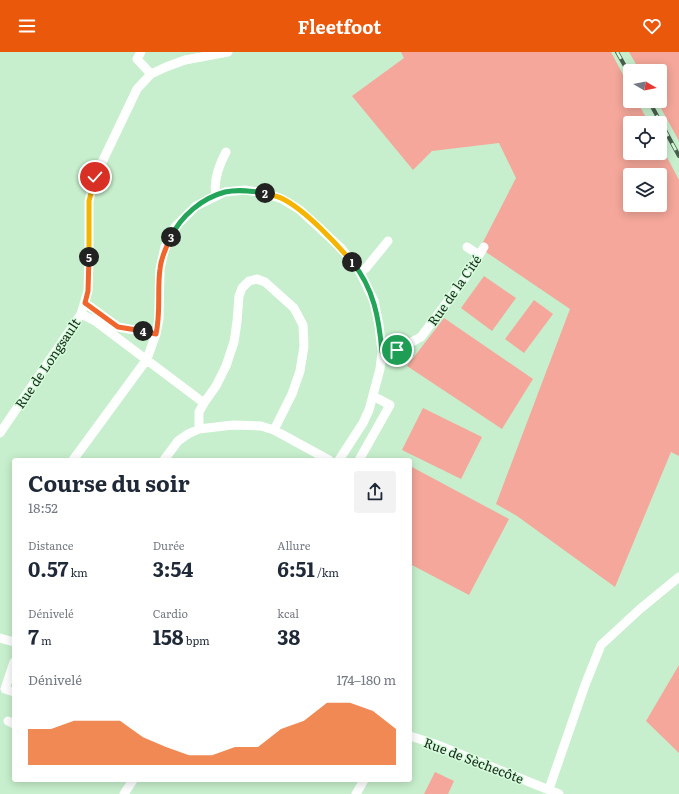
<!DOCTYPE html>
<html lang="fr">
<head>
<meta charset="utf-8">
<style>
	body { margin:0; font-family:Literata,serif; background:#f2f2f3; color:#1f2937; height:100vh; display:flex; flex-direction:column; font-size:15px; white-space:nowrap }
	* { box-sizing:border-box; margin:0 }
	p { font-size:13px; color:#747a83 }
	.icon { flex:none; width:22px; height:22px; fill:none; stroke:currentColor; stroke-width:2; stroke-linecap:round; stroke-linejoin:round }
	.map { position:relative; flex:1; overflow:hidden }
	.side { position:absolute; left:12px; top:406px; width:400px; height:324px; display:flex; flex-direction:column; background:#fff; border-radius:4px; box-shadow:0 2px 10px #0003 }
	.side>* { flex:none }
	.needle { width:26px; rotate:100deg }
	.controls { position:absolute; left:623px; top:12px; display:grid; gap:8px }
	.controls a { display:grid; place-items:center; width:44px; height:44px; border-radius:4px; background:#fff; box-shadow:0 2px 10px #0003; font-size:20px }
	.pin { position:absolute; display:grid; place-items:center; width:34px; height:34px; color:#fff; margin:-17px; border:2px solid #fff; border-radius:50%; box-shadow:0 1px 4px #0007 }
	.km { position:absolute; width:20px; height:20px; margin:-10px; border-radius:50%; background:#222; color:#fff; font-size:11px; line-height:20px; text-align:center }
	.round { display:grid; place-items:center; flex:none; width:42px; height:42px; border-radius:4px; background:#f2f2f3 }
	.summary { display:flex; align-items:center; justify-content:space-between; height:68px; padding:0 16px }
	h1 { font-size:22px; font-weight:700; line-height:30px }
	.stats { display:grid; grid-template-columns:repeat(3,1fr); gap:6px; height:68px; padding:4px 16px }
	.stats div { display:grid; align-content:center }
	.stats b { font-size:20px; font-weight:700 }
	.stats small { font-size:11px; font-weight:400 }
	.stats p { font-size:11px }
	.chart { height:112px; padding:8px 16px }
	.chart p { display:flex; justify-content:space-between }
	.chart svg { width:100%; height:72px; margin-top:4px; fill:#ea580c; opacity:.7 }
	header { display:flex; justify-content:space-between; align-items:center; height:52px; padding:0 16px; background:#ea580c; color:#fff; font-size:18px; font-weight:700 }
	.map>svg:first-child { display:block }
</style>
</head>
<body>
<header><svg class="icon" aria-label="menu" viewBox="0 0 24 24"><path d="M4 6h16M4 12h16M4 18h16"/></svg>Fleetfoot<svg class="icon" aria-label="heart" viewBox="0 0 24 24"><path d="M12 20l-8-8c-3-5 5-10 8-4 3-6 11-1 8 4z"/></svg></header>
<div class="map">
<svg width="679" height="742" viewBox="0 0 679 742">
	<rect width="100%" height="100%" fill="#c7efcd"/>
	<path fill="#f4a79a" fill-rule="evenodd" d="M401 0H611L630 36V49H637L649 71H630V101H660V92L679 128V404L671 400 615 535 517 464 496 452 570 257 480 196 516 126 499 91 432 99 413 118 352 44 404 6ZM630 123H660V153H630Z
		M629 0H679V89L657 49H660V19H640Z
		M484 224 516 246 492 279 461 256Z
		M534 248 553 262 524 301 505 287Z
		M444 266 533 327 502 377 407 314Z
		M423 356 482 385 461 427 402 398Z
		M410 414 509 467 469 543 410 512Z
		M679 613V701L646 669Z
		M435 720 454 729 448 742H424Z"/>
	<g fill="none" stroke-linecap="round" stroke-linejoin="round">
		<path stroke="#fff" stroke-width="9" d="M141 0 137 7 151 22
			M216 144C213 129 219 113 226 100
			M467 195 479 203
			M360 220 366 216 388 189
			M85 251 118 275 156 282
			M81 262 95 269 204 351
			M382 300H388L397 298 421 285 465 226 484 195
			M199 377V360L204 351 216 334 226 314 234 290 237 270 239 244 242 236 249 229 257 227 265 230 294 256 303 273 304 294 300 319 292 342 274 378
			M0 381 81 262 88 239 89 206V149L95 125 137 37 151 22 166 15 185 8 228 0
			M73 408 147 307 156 282 159 267 160 217 165 195 175 175 196 154 225 140 245 138 264 141 282 147 300 158 341 196 360 220 374 249 379 273 382 300 380 317 369 358 363 371 339 408
			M164 408 178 389 188 382 199 377 233 373 261 374 274 378 329 408
			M359 408 390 353 373 344
			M0 586 14 590
			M14 610 5 637 14 640
			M8 669 14 672
			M410 684 435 692 559 742
			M549 737 585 633 601 593 640 557 679 525
			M124 742 133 728
			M356 742 364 728"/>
		<defs>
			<path id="rail" d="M617 0 630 23
				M649 49 679 104"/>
		</defs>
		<use href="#rail" stroke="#495f4d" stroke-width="4"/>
		<use href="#rail" stroke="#d4fcda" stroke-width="2.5" stroke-dasharray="8" stroke-linecap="butt"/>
	</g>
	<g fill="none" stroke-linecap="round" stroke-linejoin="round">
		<defs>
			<path id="split-1" d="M352 210C374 236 379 267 382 300H388L397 298"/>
			<path id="split-2" d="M265 141C271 143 277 144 283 147 305 158 336 191 352 210"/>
			<path id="split-3" d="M171 185C181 164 202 146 225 140 238 137 252 139 265 141"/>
			<path id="split-4" d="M143 279 156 282C161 260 157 238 160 217 161 206 166 195 171 185"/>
			<path id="split-5" d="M89 205 88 239 85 251 118 275 143 279"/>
			<path id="split-6" d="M89 205V149L95 125"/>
		</defs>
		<use href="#split-1" stroke="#fff" stroke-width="8"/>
		<use href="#split-2" stroke="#fff" stroke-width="8"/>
		<use href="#split-3" stroke="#fff" stroke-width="8"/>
		<use href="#split-4" stroke="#fff" stroke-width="8"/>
		<use href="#split-5" stroke="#fff" stroke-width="8"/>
		<use href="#split-6" stroke="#fff" stroke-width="8"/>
		<use href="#split-1" stroke="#22a559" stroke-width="5"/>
		<use href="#split-2" stroke="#f5b400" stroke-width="5"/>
		<use href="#split-3" stroke="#22a559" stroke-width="5"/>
		<use href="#split-4" stroke="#f0652b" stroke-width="5"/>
		<use href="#split-5" stroke="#f0652b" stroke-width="5"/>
		<use href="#split-6" stroke="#f5b400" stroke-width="5"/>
	</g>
	<g text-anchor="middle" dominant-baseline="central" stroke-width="3" stroke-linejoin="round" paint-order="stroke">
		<g font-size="13" fill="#19281c" stroke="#d4fcda">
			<text transform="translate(454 238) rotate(-55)">Rue de la Cité</text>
			<text transform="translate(47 311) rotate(-56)">Rue de Longsault</text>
			<text transform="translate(474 708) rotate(21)">Rue de Sèchecôte</text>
		</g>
	</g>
</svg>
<div class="controls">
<a><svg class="needle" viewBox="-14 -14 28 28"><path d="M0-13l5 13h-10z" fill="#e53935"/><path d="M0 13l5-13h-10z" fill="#747a83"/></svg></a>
<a><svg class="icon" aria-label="locate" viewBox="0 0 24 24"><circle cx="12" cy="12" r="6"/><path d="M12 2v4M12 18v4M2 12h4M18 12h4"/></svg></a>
<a><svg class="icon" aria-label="layers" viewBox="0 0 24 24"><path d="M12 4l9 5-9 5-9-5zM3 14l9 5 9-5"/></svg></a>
</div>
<div class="pin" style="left:397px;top:298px;background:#1e9e55"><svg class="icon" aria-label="arrive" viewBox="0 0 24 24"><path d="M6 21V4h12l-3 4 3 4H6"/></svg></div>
<div class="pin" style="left:95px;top:125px;background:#d93025"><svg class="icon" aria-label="check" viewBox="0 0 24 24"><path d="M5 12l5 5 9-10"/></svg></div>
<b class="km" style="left:352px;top:210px">1</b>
<b class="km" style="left:265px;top:141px">2</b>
<b class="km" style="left:171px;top:185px">3</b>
<b class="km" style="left:143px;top:279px">4</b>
<b class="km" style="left:89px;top:205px">5</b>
<section class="side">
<div class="summary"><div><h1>Course du soir</h1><p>18:52</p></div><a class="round"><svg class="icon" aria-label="share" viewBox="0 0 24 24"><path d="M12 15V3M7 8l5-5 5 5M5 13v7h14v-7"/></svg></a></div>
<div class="stats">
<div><p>Distance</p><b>0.57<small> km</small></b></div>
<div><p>Durée</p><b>3:54</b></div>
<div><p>Allure</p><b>6:51<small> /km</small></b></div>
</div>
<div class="stats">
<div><p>Dénivelé</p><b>7<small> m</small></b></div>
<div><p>Cardio</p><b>158<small> bpm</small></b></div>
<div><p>kcal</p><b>38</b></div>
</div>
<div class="chart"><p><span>Dénivelé</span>174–180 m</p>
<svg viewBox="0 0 160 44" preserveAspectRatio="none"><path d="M0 44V22L10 22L20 17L30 17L40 17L50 27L60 33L70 38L80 38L90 33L100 33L110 22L120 17L130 6L140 6L150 11L160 22V44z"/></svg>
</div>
</section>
</div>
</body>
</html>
